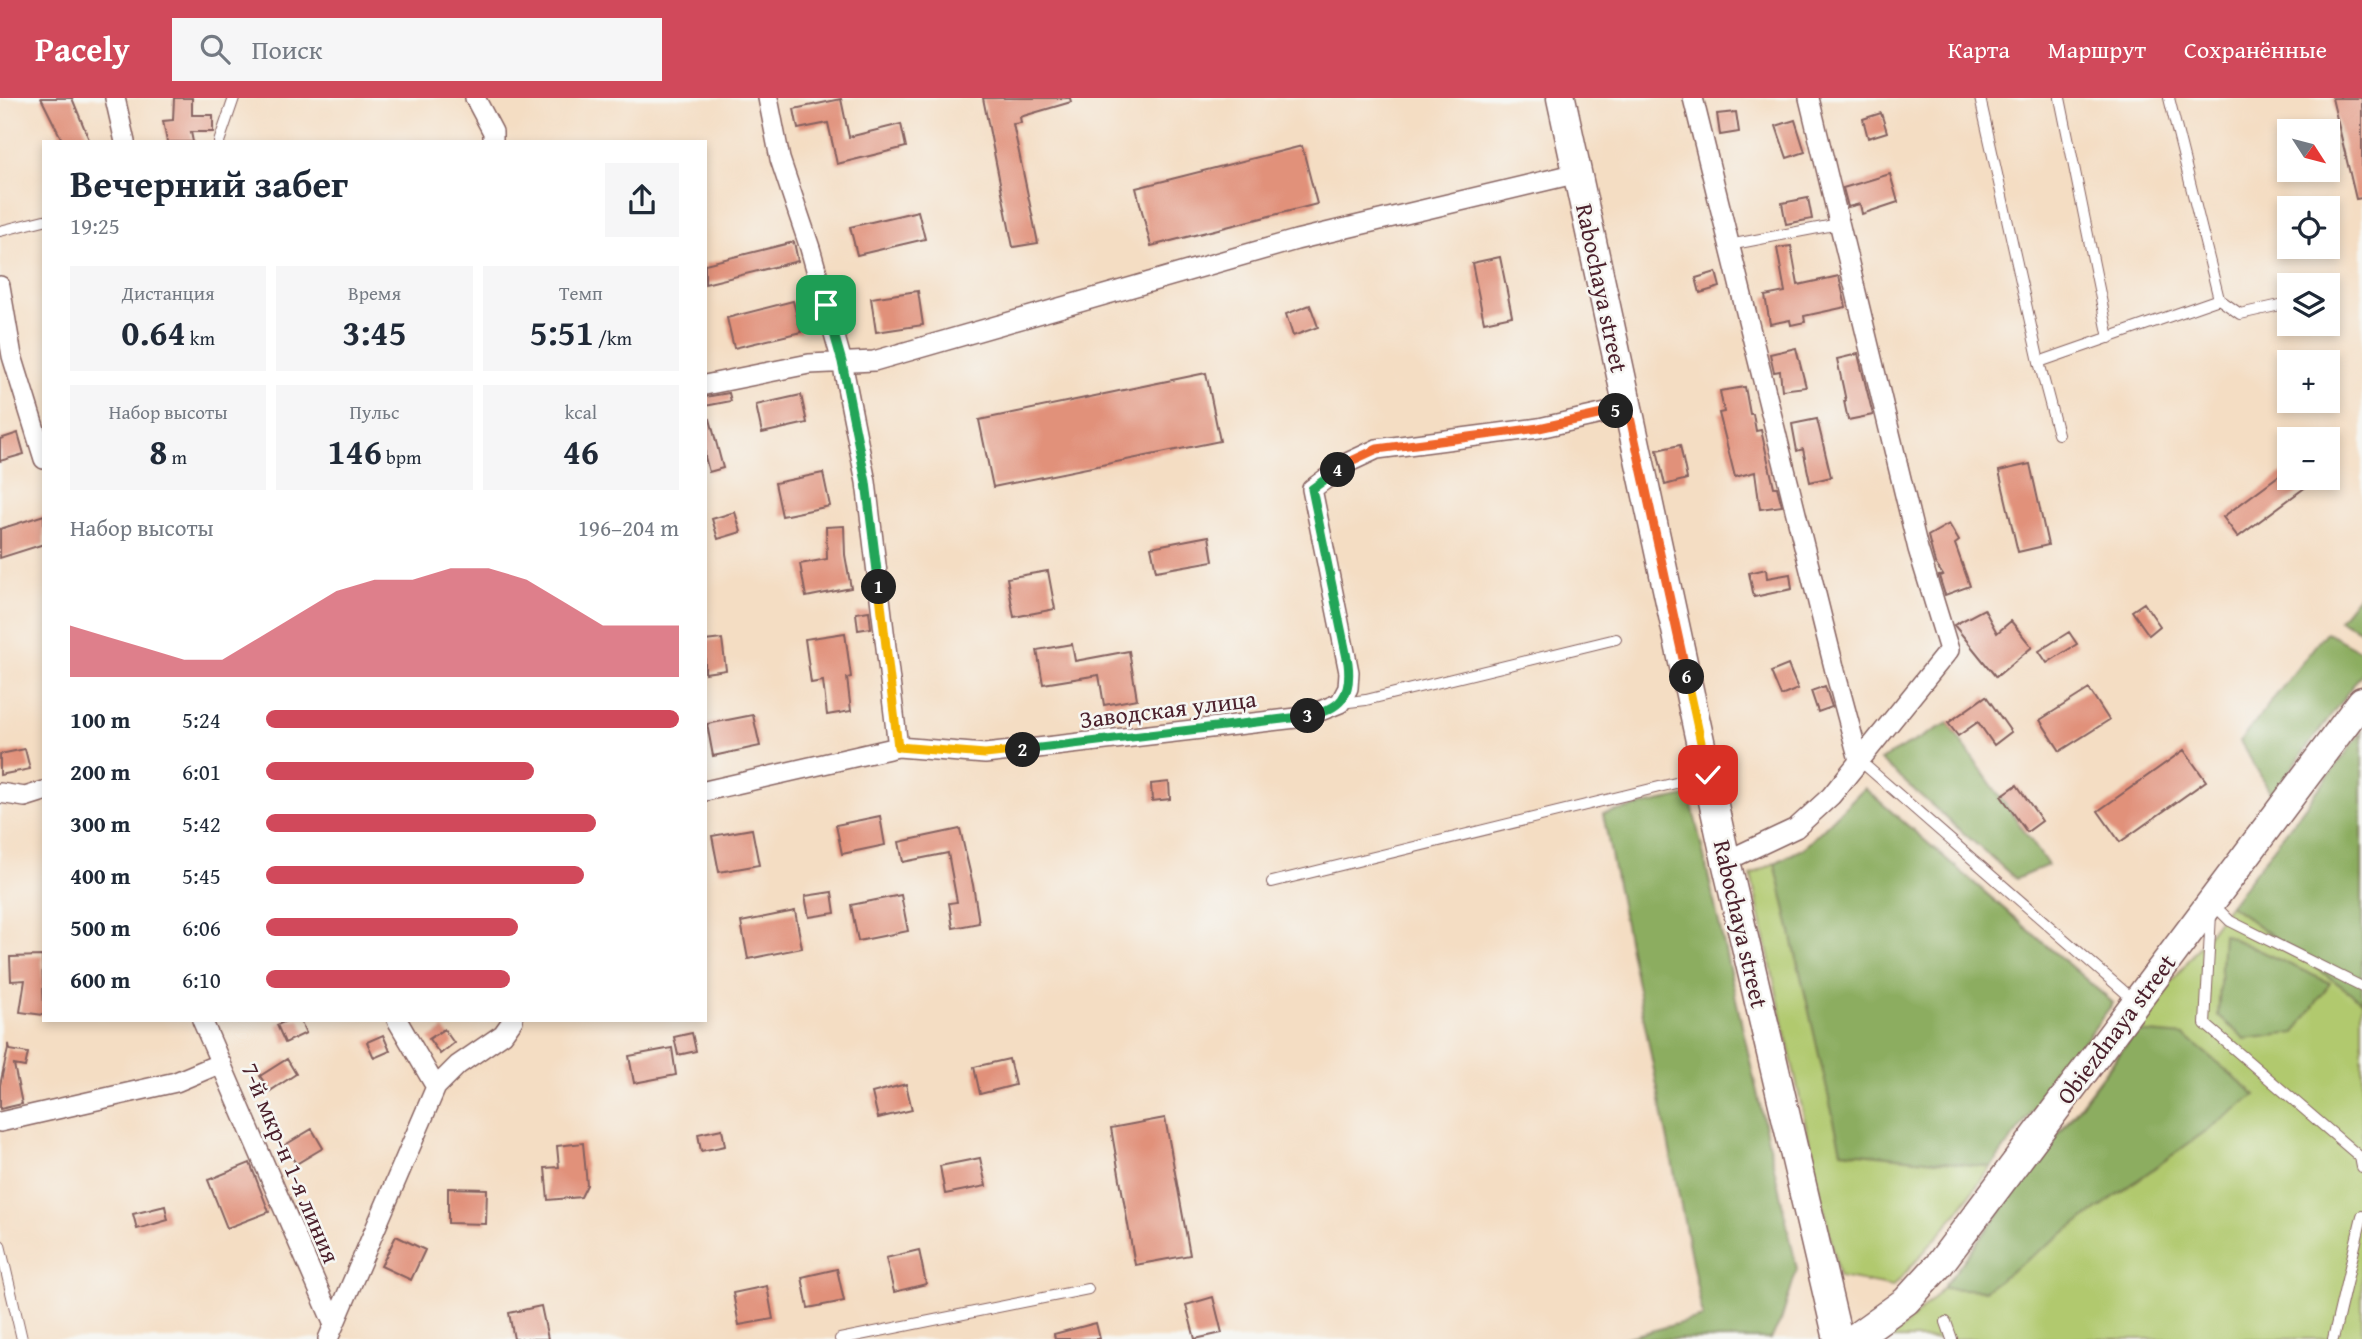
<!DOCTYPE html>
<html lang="ru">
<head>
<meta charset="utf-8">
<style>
	body { margin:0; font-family:"Gentium Book Plus",serif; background:#f6f6f7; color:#1f2937; height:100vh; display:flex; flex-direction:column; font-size:26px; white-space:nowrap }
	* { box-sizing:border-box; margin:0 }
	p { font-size:23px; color:#747a83 }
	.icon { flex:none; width:38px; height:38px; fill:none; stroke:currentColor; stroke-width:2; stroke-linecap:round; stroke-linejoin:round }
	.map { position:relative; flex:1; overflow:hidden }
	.details { position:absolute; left:42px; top:42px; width:665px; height:882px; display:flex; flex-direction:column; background:#fff; border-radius:0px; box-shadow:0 4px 10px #0003 }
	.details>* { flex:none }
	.needle { width:46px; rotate:126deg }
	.controls { position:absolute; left:2277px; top:21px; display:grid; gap:14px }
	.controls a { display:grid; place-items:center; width:63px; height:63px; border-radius:0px; background:#fff; box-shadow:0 4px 10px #0003; font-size:35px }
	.pin { position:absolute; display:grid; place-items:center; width:60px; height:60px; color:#fff; margin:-30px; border-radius:14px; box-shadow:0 4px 10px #0006 }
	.km { position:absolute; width:35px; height:35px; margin:-18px; border-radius:50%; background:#222; color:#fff; font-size:19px; line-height:35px; text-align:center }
	.round { display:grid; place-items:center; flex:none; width:74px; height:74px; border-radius:0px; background:#f6f6f7 }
	.overview { display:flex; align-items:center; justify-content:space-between; height:119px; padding:0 28px }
	h1 { font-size:38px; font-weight:800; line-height:52px }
	.metrics { display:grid; grid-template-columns:repeat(3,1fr); gap:10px; height:119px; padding:7px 28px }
	.metrics div { display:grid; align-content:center; border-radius:0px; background:#f6f6f7; text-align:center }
	.metrics b { font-size:35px; font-weight:800 }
	.metrics small { font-size:19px; font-weight:400 }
	.metrics p { font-size:19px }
	.chart { height:196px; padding:14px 28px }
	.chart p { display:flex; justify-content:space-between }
	.chart svg { width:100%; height:126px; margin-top:7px; fill:#d1495b; opacity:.7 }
	ul { padding:0 28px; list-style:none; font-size:23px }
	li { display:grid; grid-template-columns:112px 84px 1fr; align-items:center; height:52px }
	li i { height:18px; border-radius:9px; background:#d1495b }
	header { display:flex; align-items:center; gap:42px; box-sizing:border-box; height:98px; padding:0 35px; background:#d1495b; color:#fff }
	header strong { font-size:33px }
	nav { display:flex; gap:38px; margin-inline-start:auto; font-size:24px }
	.search { width:490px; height:63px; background:#f6f6f7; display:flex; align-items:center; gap:18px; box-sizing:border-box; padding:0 24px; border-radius:0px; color:#747a83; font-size:26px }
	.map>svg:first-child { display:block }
</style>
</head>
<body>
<header>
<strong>Pacely</strong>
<div class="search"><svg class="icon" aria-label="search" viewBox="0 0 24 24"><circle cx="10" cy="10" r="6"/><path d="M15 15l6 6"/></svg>Поиск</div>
<nav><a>Карта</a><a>Маршрут</a><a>Сохранённые</a></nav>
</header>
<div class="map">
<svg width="2362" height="1241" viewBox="0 0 2362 1241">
	<rect width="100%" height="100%" fill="#f6f6f2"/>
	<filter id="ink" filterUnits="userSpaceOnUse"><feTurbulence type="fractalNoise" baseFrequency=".0143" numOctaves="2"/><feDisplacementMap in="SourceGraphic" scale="14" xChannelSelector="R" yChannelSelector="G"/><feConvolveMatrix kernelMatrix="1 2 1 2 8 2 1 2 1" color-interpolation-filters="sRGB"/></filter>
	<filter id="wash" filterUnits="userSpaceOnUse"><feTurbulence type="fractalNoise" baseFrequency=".00686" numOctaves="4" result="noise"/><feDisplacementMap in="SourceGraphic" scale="28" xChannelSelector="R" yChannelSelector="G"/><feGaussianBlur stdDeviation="1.57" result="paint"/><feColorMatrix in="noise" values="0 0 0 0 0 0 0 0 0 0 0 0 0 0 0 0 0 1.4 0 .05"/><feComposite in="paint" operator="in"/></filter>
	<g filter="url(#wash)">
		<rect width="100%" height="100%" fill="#f4ddc3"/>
		<path fill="#b1c96e" stroke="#7e744c" stroke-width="2" d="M1864 690 2113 905 1946 1129 1893 1189 1839 1179 1751 777 1804 750Z
			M2230 807 2362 903V1241H1886L1904 1229 1943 1190Z"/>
		<path fill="#8cad61" stroke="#6b6646" stroke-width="2" d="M2362 493V533L2339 522Z
			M2326 534 2362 554V575L2272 697 2240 643Z
			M1948 625 2048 767 2016 781 1880 662Z
			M2362 634V903L2230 807Z
			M1864 690 2113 905 1991 1069 1841 1053 1775 765 1804 750Z
			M1690 697 1797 1171 1781 1223 1771 1241H1621L1703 1219 1603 716Z
			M2223 836 2330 885 2295 935 2245 941 2218 918Z
			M2136 934 2185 938 2256 997 1985 1192 1943 1190Z"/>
		<g id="blocks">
			<path fill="#e1917a" d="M41 0H72L90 44H63Z
				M174 0H192V17H213V34H191L193 44H167L163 23 173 22Z
				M983 0H1070L1071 4 1020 19 1021 25 1013 26 1038 145 1013 149Z
				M2332 0H2362V100L2356 101Z
				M841 1 849 39 901 26 906 49 837 66 828 25 798 31 794 11Z
				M1736 14 1739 34 1720 37 1717 16Z
				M1881 15 1887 34 1868 40 1863 21Z
				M1795 22 1805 54 1787 60 1776 28Z
				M1302 48 1317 106 1151 148 1136 90Z
				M1890 76 1898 104 1862 116 1860 106 1848 109 1843 90Z
				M1808 100 1812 121 1786 126 1782 105Z
				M918 113 925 141 857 157 850 129Z
				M794 144 798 163 705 186V166Z
				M1791 148 1798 187 1839 178 1846 209 1804 218 1805 224 1791 227 1790 222 1770 226 1765 198 1785 194 1777 150Z
				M1500 159 1512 218 1484 224 1472 165Z
				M1716 174 1720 189 1700 195 1696 180Z
				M918 193 923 227 876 234 871 200Z
				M793 203 801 234 734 250 727 220Z
				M1310 207 1318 229 1293 238 1286 216Z
				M1796 250 1806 289 1782 292 1780 273 1774 274 1770 256Z
				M1858 256 1873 317 1848 322 1844 303H1846L1837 261Z
				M1206 275 1220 343 993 389 979 322Z
				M1745 289 1750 316H1753L1756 333 1761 332 1774 389H1777L1782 408 1760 411 1755 374 1735 379 1719 315 1724 314 1720 293Z
				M729 295 731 303 705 308V299Z
				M801 297 807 325 762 335 756 307Z
				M710 321 723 370 709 374 705 359V322Z
				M1817 321 1831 379 1810 384 1803 351 1797 353 1792 326Z
				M18 335 24 356 0 363V341Z
				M1680 347 1687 381 1665 387 1657 352Z
				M2030 366 2048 447 2018 454 1999 373Z
				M2289 370V380H2318L2238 439 2223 419Z
				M823 375 830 408 782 418 775 385Z
				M735 414 741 434 718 441 712 421Z
				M44 417V446L0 460V431Z
				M1949 426 1959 443 1955 446 1970 488 1945 497 1939 478 1943 477 1935 465 1928 438Z
				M844 428 845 457 851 490 806 499 800 466 827 461 826 429Z
				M1209 438 1213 463 1156 473 1151 449Z
				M1766 471 1767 480 1790 476 1792 491 1754 499 1749 475Z
				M1048 473 1055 511 1014 519 1007 480Z
				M2144 505 2160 528 2149 537 2132 513Z
				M1984 511 1997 535 2011 523 2032 549 1996 579 1954 527Z
				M869 513 871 530 858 532 856 515Z
				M2069 534 2077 546 2047 565 2039 553Z
				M845 535 851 579 847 580 851 613 827 617 823 583 811 585 805 541Z
				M722 541 726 572 705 575V543Z
				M1072 546 1075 563 1129 553 1137 601 1104 607 1099 577 1043 586 1037 552Z
				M1788 567 1798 591 1781 598 1771 574Z
				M1825 588 1832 609 1818 614 1811 593Z
				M2089 591 2109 622 2060 653 2040 622Z
				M1986 598 2011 634 1994 647 1978 624 1958 638 1948 625Z
				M753 617 760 648 713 658 707 626Z
				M25 651 30 671 0 677V656Z
				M2184 652 2206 683 2120 744 2098 713Z
				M1169 684 1170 701 1152 703 1151 686Z
				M2017 687 2042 723 2027 734 2001 698Z
				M880 718 885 747 842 756 836 727Z
				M752 731 759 767 719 774 712 738Z
				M960 731 973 787 979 825 953 830 949 805 957 804 948 755 903 764 899 744Z
				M832 794 835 815 809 819 805 798Z
				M901 797 908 833 858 843 851 807Z
				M795 813 802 850 748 861 741 824Z
				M42 858 44 917 20 914 25 882 11 883 10 859Z
				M288 922H300L306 935 285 945 277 927Z
				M444 931 454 945 440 956 429 941Z
				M692 935 696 953 678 957 674 939Z
				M383 937 390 953 374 960 367 944Z
				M9 946 10 952 28 955 25 969 14 967 22 1006 0 1011V987Z
				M672 950 676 977 634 985 629 958Z
				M287 961 296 976 270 993 260 978Z
				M1009 961 1015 987 980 996 974 969Z
				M906 986 912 1012 878 1020 872 995Z
				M1165 1020 1190 1157 1135 1167 1111 1030Z
				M312 1031 323 1050 296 1066 285 1047Z
				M722 1031 725 1048 701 1053 698 1036Z
				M583 1045 587 1087 581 1099 548 1102 545 1070 559 1069 557 1048Z
				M980 1060 986 1088 945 1096 940 1068Z
				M250 1065 269 1114 227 1130 208 1082Z
				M448 1090 487 1091 486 1126 448 1125Z
				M165 1108 168 1122 137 1131 133 1116Z
				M396 1138 425 1152 411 1182 381 1168Z
				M919 1152 926 1186 894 1194 886 1160Z
				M837 1171 844 1203 808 1210 802 1179Z
				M767 1188 773 1221 739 1227 733 1195Z
				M1213 1199 1222 1235 1195 1241 1186 1207Z
				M541 1208 548 1241H514L509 1215Z
				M1096 1225 1100 1241H1055L1054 1236Z"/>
		</g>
	</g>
	<g filter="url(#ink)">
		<use href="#blocks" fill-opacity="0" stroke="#866260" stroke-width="2"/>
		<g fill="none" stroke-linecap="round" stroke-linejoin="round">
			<defs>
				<path id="lane" d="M1980 0 2039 264 2219 201 2169 0
					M2060 0 2109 240
					M219 44 234 0
					M0 133 44 122
					M1729 147 1839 126
					M2219 201 2240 216 2289 205
					M2039 264 2058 336
					M1340 605 1366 602 1616 541
					M1859 662 2135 903
					M1272 784 1704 678
					M2214 807 2230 823 2362 889
					M2211 816 2205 926 2360 1059 2362 1069
					M0 1147 22 1241
					M1946 1224 1952 1241
					M840 1241 1088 1191
					M2333 1241 2362 1118"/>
				<path id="street" d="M115 0 125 44
					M475 0 493 34V44
					M768 0 780 61 810 150 842 264 866 384 898 649
					M1693 0 1836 577 1859 662
					M0 188 12 258 44 361
					M705 287 809 266 874 263 1296 142 1578 75
					M705 693 898 649 985 656 1305 619 1340 605 1348 590 1349 574 1312 391 1347 365 1377 351 1539 330 1628 310
					M0 695 25 699 44 693
					M1726 763 1796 730 1831 698 1949 552 1918 451 1809 0
					M202 922 334 1227
					M397 922 436 989
					M0 1024 176 984 221 965
					M328 1241 436 989 458 967 503 936 513 922"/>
				<path id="secondary" d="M1561 0 1726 763 1838 1241
					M1853 1241 1906 1203 1939 1167 2362 603"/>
			</defs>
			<use href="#lane" stroke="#866260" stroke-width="12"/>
			<use href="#street" stroke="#866260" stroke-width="22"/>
			<use href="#secondary" stroke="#866260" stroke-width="31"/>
			<use href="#lane" stroke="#fff" stroke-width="10"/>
			<use href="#street" stroke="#fff" stroke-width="19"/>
			<use href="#secondary" stroke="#fff" stroke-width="28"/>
		</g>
	</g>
	<g fill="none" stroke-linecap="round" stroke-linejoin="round" filter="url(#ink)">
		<defs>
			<path id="split-1" d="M826 207 842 264 866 384 879 489"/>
			<path id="split-2" d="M879 489 898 649 985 656 1023 652"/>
			<path id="split-3" d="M1023 652 1308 618"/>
			<path id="split-4" d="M1308 618C1341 611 1352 598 1348 565L1312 391 1338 372"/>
			<path id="split-5" d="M1338 372 1347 365 1377 351 1539 330 1616 313"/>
			<path id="split-6" d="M1616 313 1628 310 1687 579"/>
			<path id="split-7" d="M1687 579 1708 677"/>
		</defs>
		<use href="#split-1" stroke="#fff" stroke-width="14"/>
		<use href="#split-2" stroke="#fff" stroke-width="14"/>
		<use href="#split-3" stroke="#fff" stroke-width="14"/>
		<use href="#split-4" stroke="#fff" stroke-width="14"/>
		<use href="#split-5" stroke="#fff" stroke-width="14"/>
		<use href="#split-6" stroke="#fff" stroke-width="14"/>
		<use href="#split-7" stroke="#fff" stroke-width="14"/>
		<use href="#split-1" stroke="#22a559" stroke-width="9"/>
		<use href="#split-2" stroke="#f5b400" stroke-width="9"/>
		<use href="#split-3" stroke="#22a559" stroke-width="9"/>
		<use href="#split-4" stroke="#22a559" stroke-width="9"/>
		<use href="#split-5" stroke="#f0652b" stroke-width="9"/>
		<use href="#split-6" stroke="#f0652b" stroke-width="9"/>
		<use href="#split-7" stroke="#f5b400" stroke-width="9"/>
	</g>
	<g text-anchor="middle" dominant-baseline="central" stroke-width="5" stroke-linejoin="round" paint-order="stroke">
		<g font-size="24" fill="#4a1f2b" stroke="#f6f6f2">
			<text transform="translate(1602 190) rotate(78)">Rabochaya street</text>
			<text transform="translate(1168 611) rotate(-7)">Заводская улица</text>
			<text transform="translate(1741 826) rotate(77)">Rabochaya street</text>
			<text transform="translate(2116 931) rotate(-53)">Obiezdnaya street</text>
			<text transform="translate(291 1065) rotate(67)">7-й мкр-н 1-я линия</text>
		</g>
	</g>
</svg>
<div class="controls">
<a><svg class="needle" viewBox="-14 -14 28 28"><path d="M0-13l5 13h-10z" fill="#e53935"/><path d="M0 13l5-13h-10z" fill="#747a83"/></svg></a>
<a><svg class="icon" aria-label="locate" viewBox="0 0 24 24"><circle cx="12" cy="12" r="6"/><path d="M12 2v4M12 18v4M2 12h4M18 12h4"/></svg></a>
<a><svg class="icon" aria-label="layers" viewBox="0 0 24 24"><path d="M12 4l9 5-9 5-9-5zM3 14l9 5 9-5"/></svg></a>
<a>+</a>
<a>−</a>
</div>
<div class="pin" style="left:826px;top:207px;background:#1e9e55"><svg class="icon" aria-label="arrive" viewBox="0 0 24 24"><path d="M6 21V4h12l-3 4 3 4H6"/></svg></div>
<div class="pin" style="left:1708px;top:677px;background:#d93025"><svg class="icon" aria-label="check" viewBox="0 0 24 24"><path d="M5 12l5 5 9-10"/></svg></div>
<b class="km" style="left:879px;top:489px">1</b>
<b class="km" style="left:1023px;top:652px">2</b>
<b class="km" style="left:1308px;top:618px">3</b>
<b class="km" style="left:1338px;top:372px">4</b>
<b class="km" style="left:1616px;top:313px">5</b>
<b class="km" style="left:1687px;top:579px">6</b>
<section class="details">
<div class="overview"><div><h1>Вечерний забег</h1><p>19:25</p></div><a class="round"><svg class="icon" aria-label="share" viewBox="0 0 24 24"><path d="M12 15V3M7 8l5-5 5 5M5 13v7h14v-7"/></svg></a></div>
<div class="metrics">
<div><p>Дистанция</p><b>0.64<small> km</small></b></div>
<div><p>Время</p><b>3:45</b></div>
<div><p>Темп</p><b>5:51<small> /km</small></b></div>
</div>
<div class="metrics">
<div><p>Набор высоты</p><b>8<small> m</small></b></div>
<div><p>Пульс</p><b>146<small> bpm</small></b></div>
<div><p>kcal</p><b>46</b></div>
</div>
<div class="chart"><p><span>Набор высоты</span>196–204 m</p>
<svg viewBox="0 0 160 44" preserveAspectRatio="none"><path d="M0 44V26L10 30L20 34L30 38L40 38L50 30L60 22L70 14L80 10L90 10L100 6L110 6L120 10L130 18L140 26L150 26L160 26V44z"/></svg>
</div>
<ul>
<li><b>100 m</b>5:24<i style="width:100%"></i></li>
<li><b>200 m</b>6:01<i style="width:65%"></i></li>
<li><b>300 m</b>5:42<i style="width:80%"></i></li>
<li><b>400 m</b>5:45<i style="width:77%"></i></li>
<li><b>500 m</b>6:06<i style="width:61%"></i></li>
<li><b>600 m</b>6:10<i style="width:59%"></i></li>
</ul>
</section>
</div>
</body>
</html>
